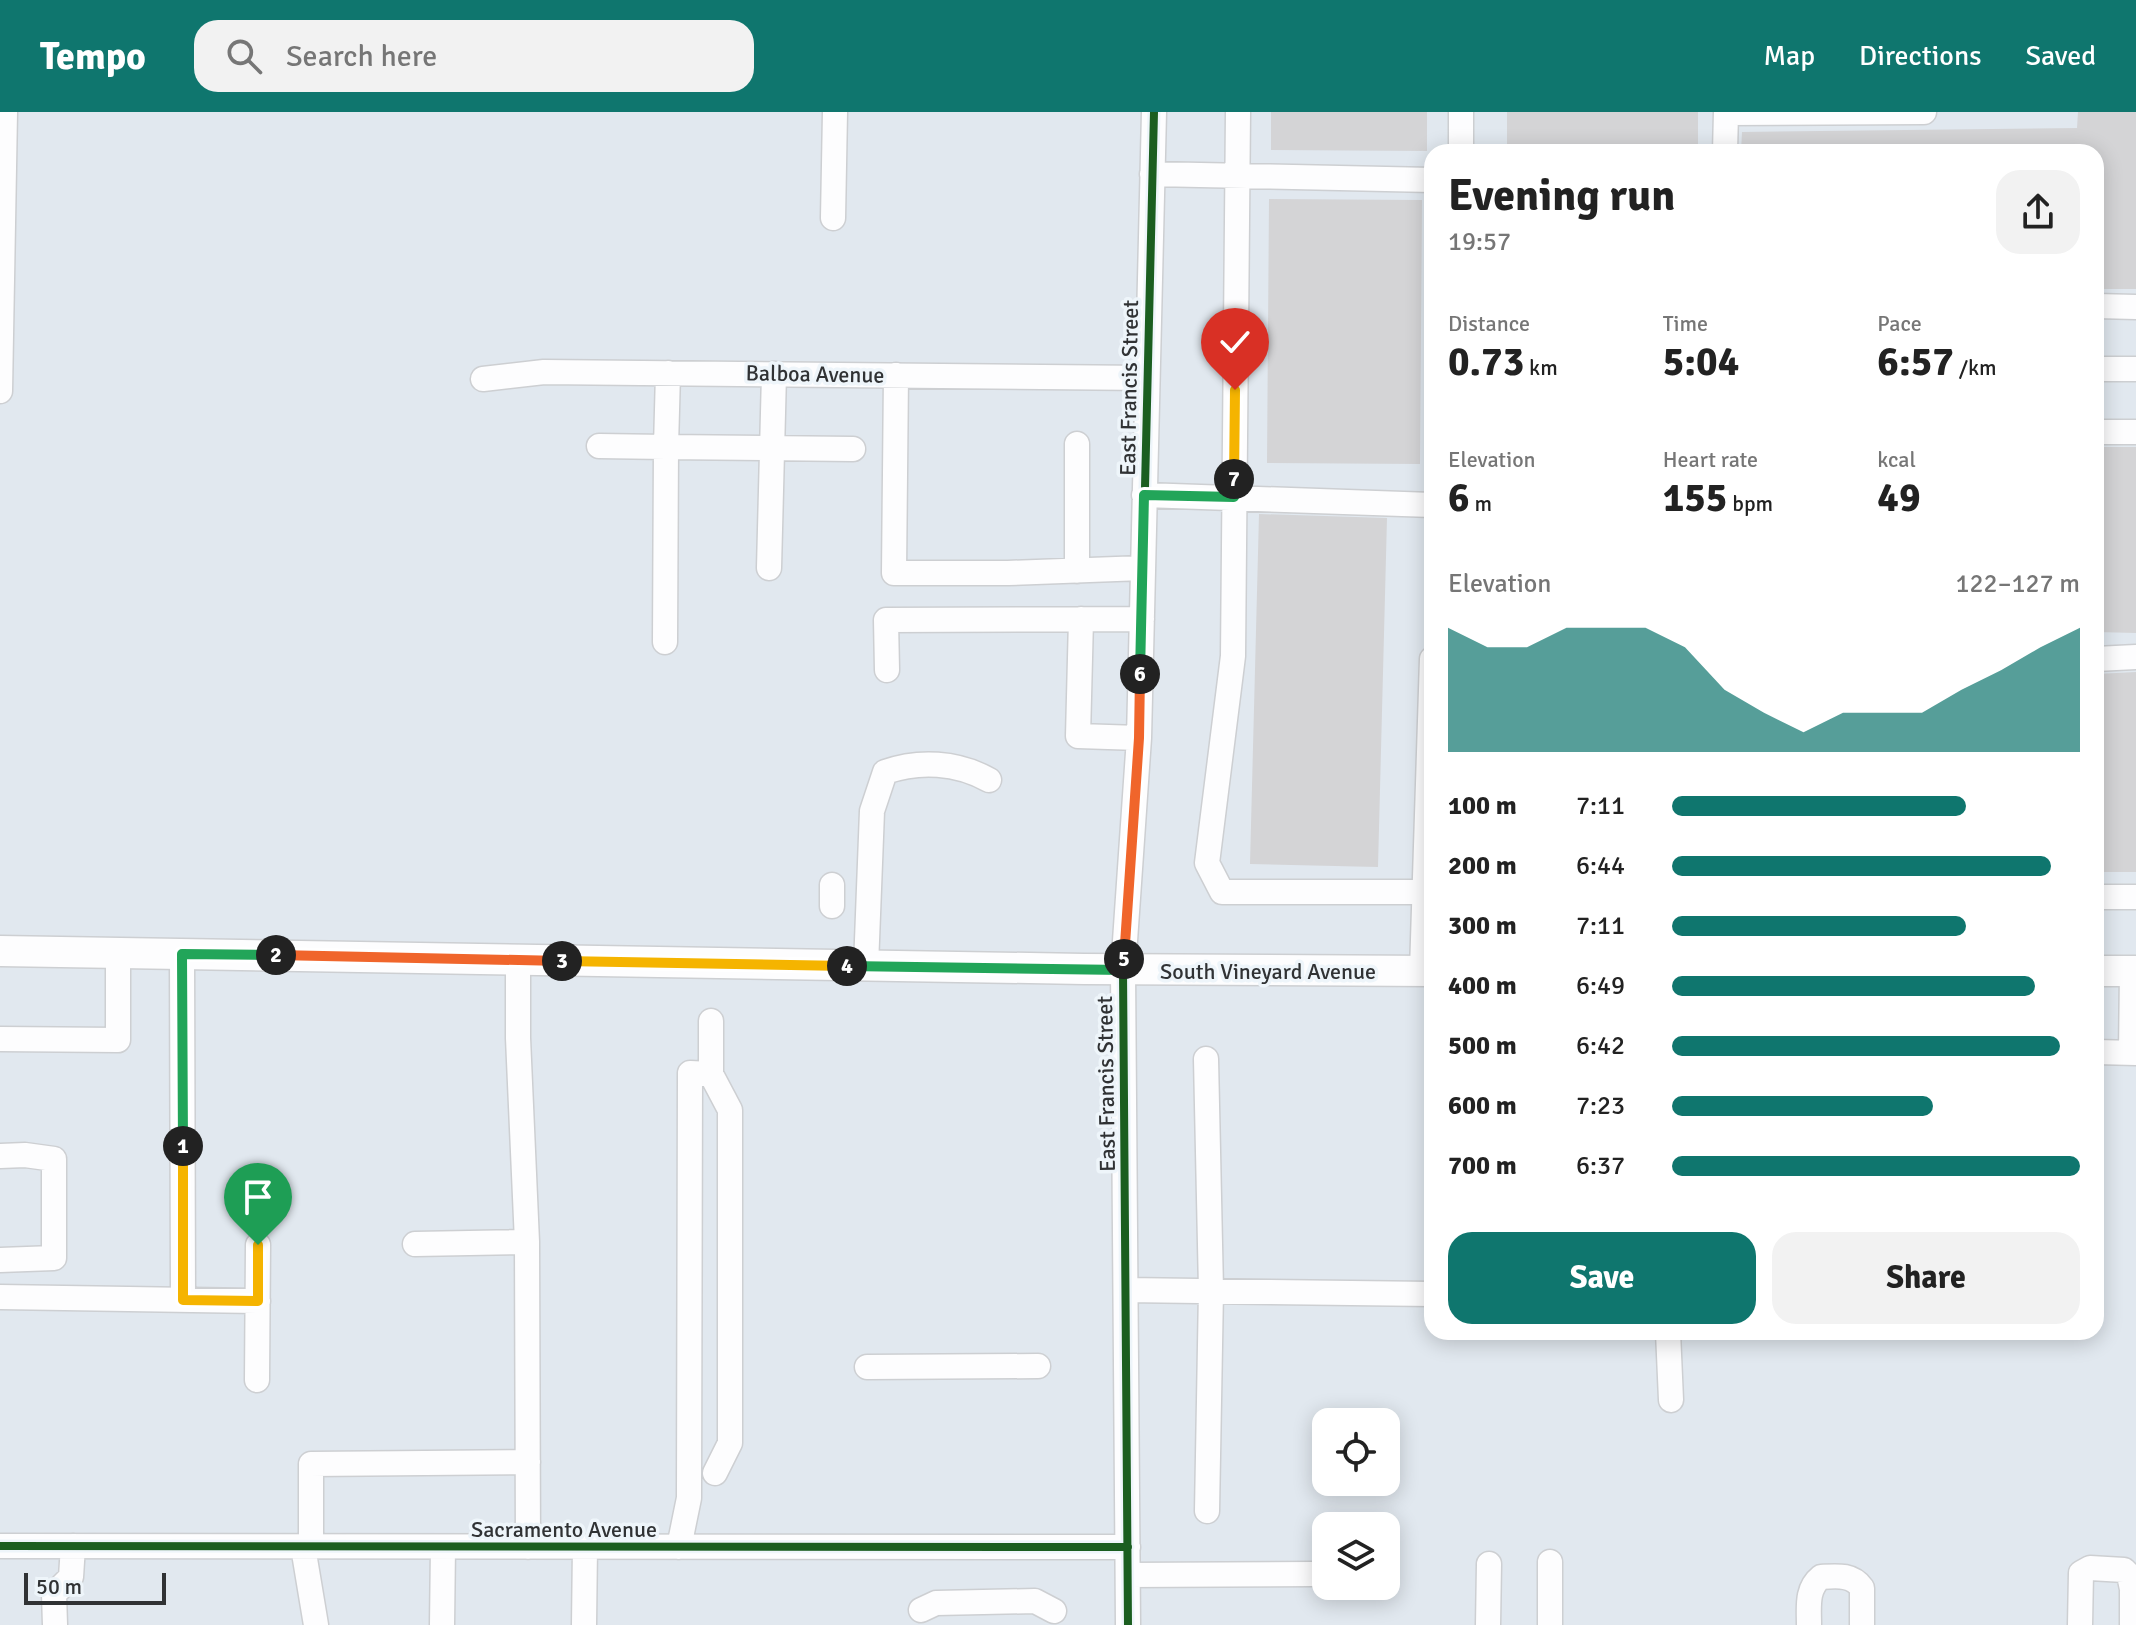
<!DOCTYPE html>
<html lang="en">
<head>
<meta charset="utf-8">
<style>
	body { margin:0; font-family:Signika,sans-serif; background:#f2f2f2; color:#222; height:100vh; display:flex; flex-direction:column; font-size:30px; white-space:nowrap }
	* { box-sizing:border-box; margin:0 }
	p { font-size:26px; color:#767676 }
	.icon { flex:none; width:44px; height:44px; fill:none; stroke:currentColor; stroke-width:2; stroke-linecap:round; stroke-linejoin:round }
	.map { position:relative; flex:1; overflow:hidden }
	.sheet { position:absolute; left:1424px; top:32px; width:680px; height:1196px; display:flex; flex-direction:column; background:#fff; border-radius:24px; box-shadow:0 4px 20px #0003 }
	.sheet>* { flex:none }
	.fabs { position:absolute; left:1312px; top:1296px; display:grid; gap:16px }
	.fabs a { display:grid; place-items:center; width:88px; height:88px; border-radius:16px; background:#fff; box-shadow:0 4px 20px #0003; font-size:40px }
	.scale { position:absolute; left:24px; bottom:20px; width:142px; box-sizing:border-box; padding-left:8px; border:4px solid #303234; border-top:0; font-size:22px; line-height:28px; white-space:nowrap; color:#303234; -webkit-text-stroke:6px #eef5fa; paint-order:stroke }
	.pin { position:absolute; display:grid; place-items:center; width:68px; height:68px; color:#fff; margin:-82px -34px; border-radius:50% 50% 50% 0; rotate:-45deg; box-shadow:0 0 8px #0007 }
	.pin .icon { rotate:45deg }
	.km { position:absolute; width:40px; height:40px; margin:-20px; border-radius:50%; background:#222; color:#fff; font-size:22px; line-height:40px; text-align:center }
	.round { display:grid; place-items:center; flex:none; width:84px; height:84px; border-radius:24px; background:#f2f2f2 }
	.summary { display:flex; align-items:center; justify-content:space-between; height:136px; padding:0 24px }
	h1 { font-size:44px; font-weight:700; line-height:60px }
	.stats { display:grid; grid-template-columns:repeat(3,1fr); gap:12px; height:136px; padding:8px 24px }
	.stats div { display:grid; align-content:center }
	.stats b { font-size:40px; font-weight:700 }
	.stats small { font-size:22px; font-weight:400 }
	.stats p { font-size:22px }
	.chart { height:224px; padding:16px 24px }
	.chart p { display:flex; justify-content:space-between }
	.chart svg { width:100%; height:144px; margin-top:8px; fill:#0f766e; opacity:.7 }
	.cta { display:flex; gap:16px; margin-top:auto; padding:16px 24px }
	.cta a { flex:1; height:92px; border-radius:24px; background:#0f766e; color:#fff; font-size:32px; font-weight:700; line-height:92px; text-align:center }
	.cta a+a { background:#f2f2f2; color:#222 }
	ul { padding:0 24px; list-style:none; font-size:26px }
	li { display:grid; grid-template-columns:128px 96px 1fr; align-items:center; height:60px }
	li i { height:20px; border-radius:10px; background:#0f766e }
	header { display:flex; align-items:center; gap:48px; box-sizing:border-box; height:112px; padding:0 40px; background:#0f766e; color:#fff }
	header strong { font-size:38px }
	nav { display:flex; gap:44px; margin-inline-start:auto; font-size:28px }
	.search { width:560px; height:72px; background:#f2f2f2; display:flex; align-items:center; gap:20px; box-sizing:border-box; padding:0 28px; border-radius:24px; color:#767676; font-size:30px }
	.map>svg:first-child { display:block }
</style>
</head>
<body>
<header>
<strong>Tempo</strong>
<div class="search"><svg class="icon" aria-label="search" viewBox="0 0 24 24"><circle cx="10" cy="10" r="6"/><path d="M15 15l6 6"/></svg>Search here</div>
<nav><a>Map</a><a>Directions</a><a>Saved</a></nav>
</header>
<div class="map">
<svg width="2136" height="1513" viewBox="0 0 2136 1513">
	<rect width="100%" height="100%" fill="#f1f4f7"/>
	<path fill="#e1e8ef" fill-rule="evenodd" d="M0 0H2136V1513H0ZM1432 40H2096V1220H1432ZM1326 1310H1386V1370H1326ZM1326 1414H1386V1474H1326Z"/>
	<path fill="#d4d4d6" d="M1271 0H1427V39L1271 38Z
		M1507 0H1698V40L1507 39Z
		M2078 0H2136V177H2096V40H1741L1742 20 2077 16Z
		M1269 87 1422 88 1420 352 1267 351Z
		M2096 335H2136V521L2096 520Z
		M1259 402 1387 406 1378 755 1250 752Z
		M2136 560V760H2096V562Z"/>
	<g fill="none" stroke-linecap="round" stroke-linejoin="round">
		<defs>
			<path id="minor" d="M1238 0 1233 544 1207 751 1222 780H1432
				M1726 1 1924 0
				M1461 40V0
				M1725 40 1726 0
				M1152 62 1432 68
				M833 106 835 0
				M2096 194 2136 195
				M2096 257H2136
				M668 261 666 335 853 337
				M896 263 894 461H1008L1143 456
				M483 267 544 260 1147 266
				M0 279 5 0
				M2096 320H2136
				M1077 332V459
				M599 334 666 335 665 530
				M1144 383 1432 393
				M769 456 774 262
				M1081 507 1078 624 1139 626
				M2096 547 2136 545
				M887 558 886 508 1142 507
				M832 773V794
				M2096 785H2136
				M182 842 183 1188
				M518 848V926L527 1130
				M866 854 872 699 885 660C919 648 957 650 989 668
				M1422 859 1432 547
				M711 909V962L730 998V1331L715 1361
				M0 927 118 928V841
				M2096 940 2136 941
				M2131 941 2132 859
				M1206 947 1211 1178 1207 1399
				M0 1044 25 1043 54 1047V1146L0 1148
				M415 1132 527 1130 528 1435
				M1126 1178 1432 1182
				M0 1185 258 1189
				M1668 1220 1671 1288
				M867 1255 1038 1254
				M257 1268 258 1133
				M0 1434 1128 1435
				M303 1435 316 1513
				M311 1435V1352L528 1350
				M679 1435 689 1386 690 961 711 962
				M1550 1450V1513
				M1128 1463 1314 1462
				M921 1498 936 1491 1035 1489 1054 1499
				M55 1513 54 1482 71 1465 73 1434
				M442 1513 443 1435
				M584 1513 585 1435
				M1128 1513 1123 858 1139 626 1154 0
				M1488 1513 1489 1452
				M1809 1513C1809 1495 1806 1477 1821 1465 1837 1464 1852 1462 1862 1476V1513
				M2080 1513 2081 1461 2090 1456 2124 1458 2129 1463 2132 1477V1513"/>
			<path id="major" d="M0 839 1084 857 1432 859
				M2096 859H2136"/>
		</defs>
		<use href="#minor" stroke="#cdcfd2" stroke-width="27"/>
		<use href="#major" stroke="#cdcfd2" stroke-width="33"/>
		<use href="#minor" stroke="#fdfdfe" stroke-width="24"/>
		<use href="#major" stroke="#fdfdfe" stroke-width="30"/>
		<defs>
			<path id="cycleway" d="M0 1434 1128 1435
				M1128 1513 1123 858 1139 626 1154 0"/>
		</defs>
		<use href="#cycleway" stroke="#eef5fa" stroke-width="13"/>
		<use href="#cycleway" stroke="#1b5e20" stroke-width="8"/>
	</g>
	<g fill="none" stroke-linecap="round" stroke-linejoin="round">
		<defs>
			<path id="split-1" d="M183 1034V1188L258 1189V1133"/>
			<path id="split-2" d="M183 1034 182 842 276 843"/>
			<path id="split-3" d="M276 843 562 849"/>
			<path id="split-4" d="M562 849 847 854"/>
			<path id="split-5" d="M847 854 1123 858 1124 847"/>
			<path id="split-6" d="M1124 847 1139 626 1140 562"/>
			<path id="split-7" d="M1140 562 1144 383 1234 385V367"/>
			<path id="split-8" d="M1234 367 1235 278"/>
		</defs>
		<use href="#split-1" stroke="#fff" stroke-width="16"/>
		<use href="#split-2" stroke="#fff" stroke-width="16"/>
		<use href="#split-3" stroke="#fff" stroke-width="16"/>
		<use href="#split-4" stroke="#fff" stroke-width="16"/>
		<use href="#split-5" stroke="#fff" stroke-width="16"/>
		<use href="#split-6" stroke="#fff" stroke-width="16"/>
		<use href="#split-7" stroke="#fff" stroke-width="16"/>
		<use href="#split-8" stroke="#fff" stroke-width="16"/>
		<use href="#split-1" stroke="#f5b400" stroke-width="10"/>
		<use href="#split-2" stroke="#22a559" stroke-width="10"/>
		<use href="#split-3" stroke="#f0652b" stroke-width="10"/>
		<use href="#split-4" stroke="#f5b400" stroke-width="10"/>
		<use href="#split-5" stroke="#22a559" stroke-width="10"/>
		<use href="#split-6" stroke="#f0652b" stroke-width="10"/>
		<use href="#split-7" stroke="#22a559" stroke-width="10"/>
		<use href="#split-8" stroke="#f5b400" stroke-width="10"/>
	</g>
	<g text-anchor="middle" dominant-baseline="central" stroke-width="7" stroke-linejoin="round" paint-order="stroke">
		<g font-size="22" fill="#303234" stroke="#eef5fa">
			<text transform="translate(815 262) rotate(1)">Balboa Avenue</text>
			<text transform="translate(1129 276) rotate(-89)">East Francis Street</text>
			<text x="1268" y="859">South Vineyard Avenue</text>
			<text transform="translate(1106 972) rotate(-91)">East Francis Street</text>
			<text x="564" y="1417">Sacramento Avenue</text>
		</g>
	</g>
</svg>
<div class="fabs">
<a><svg class="icon" aria-label="locate" viewBox="0 0 24 24"><circle cx="12" cy="12" r="6"/><path d="M12 2v4M12 18v4M2 12h4M18 12h4"/></svg></a>
<a><svg class="icon" aria-label="layers" viewBox="0 0 24 24"><path d="M12 4l9 5-9 5-9-5zM3 14l9 5 9-5"/></svg></a>
</div>
<div class="scale">50 m</div>
<div class="pin" style="left:258px;top:1133px;background:#1e9e55"><svg class="icon" aria-label="arrive" viewBox="0 0 24 24"><path d="M6 21V4h12l-3 4 3 4H6"/></svg></div>
<div class="pin" style="left:1235px;top:278px;background:#d93025"><svg class="icon" aria-label="check" viewBox="0 0 24 24"><path d="M5 12l5 5 9-10"/></svg></div>
<b class="km" style="left:183px;top:1034px">1</b>
<b class="km" style="left:276px;top:843px">2</b>
<b class="km" style="left:562px;top:849px">3</b>
<b class="km" style="left:847px;top:854px">4</b>
<b class="km" style="left:1124px;top:847px">5</b>
<b class="km" style="left:1140px;top:562px">6</b>
<b class="km" style="left:1234px;top:367px">7</b>
<section class="sheet">
<div class="summary"><div><h1>Evening run</h1><p>19:57</p></div><a class="round"><svg class="icon" aria-label="share" viewBox="0 0 24 24"><path d="M12 15V3M7 8l5-5 5 5M5 13v7h14v-7"/></svg></a></div>
<div class="stats">
<div><p>Distance</p><b>0.73<small> km</small></b></div>
<div><p>Time</p><b>5:04</b></div>
<div><p>Pace</p><b>6:57<small> /km</small></b></div>
</div>
<div class="stats">
<div><p>Elevation</p><b>6<small> m</small></b></div>
<div><p>Heart rate</p><b>155<small> bpm</small></b></div>
<div><p>kcal</p><b>49</b></div>
</div>
<div class="chart"><p><span>Elevation</span>122–127 m</p>
<svg viewBox="0 0 160 44" preserveAspectRatio="none"><path d="M0 44V6L10 12L20 12L30 6L40 6L50 6L60 12L70 25L80 32L90 38L100 32L110 32L120 32L130 25L140 19L150 12L160 6V44z"/></svg>
</div>
<ul>
<li><b>100 m</b>7:11<i style="width:72%"></i></li>
<li><b>200 m</b>6:44<i style="width:93%"></i></li>
<li><b>300 m</b>7:11<i style="width:72%"></i></li>
<li><b>400 m</b>6:49<i style="width:89%"></i></li>
<li><b>500 m</b>6:42<i style="width:95%"></i></li>
<li><b>600 m</b>7:23<i style="width:64%"></i></li>
<li><b>700 m</b>6:37<i style="width:100%"></i></li>
</ul>
<div class="cta"><a>Save</a><a>Share</a></div>
</section>
</div>
</body>
</html>
